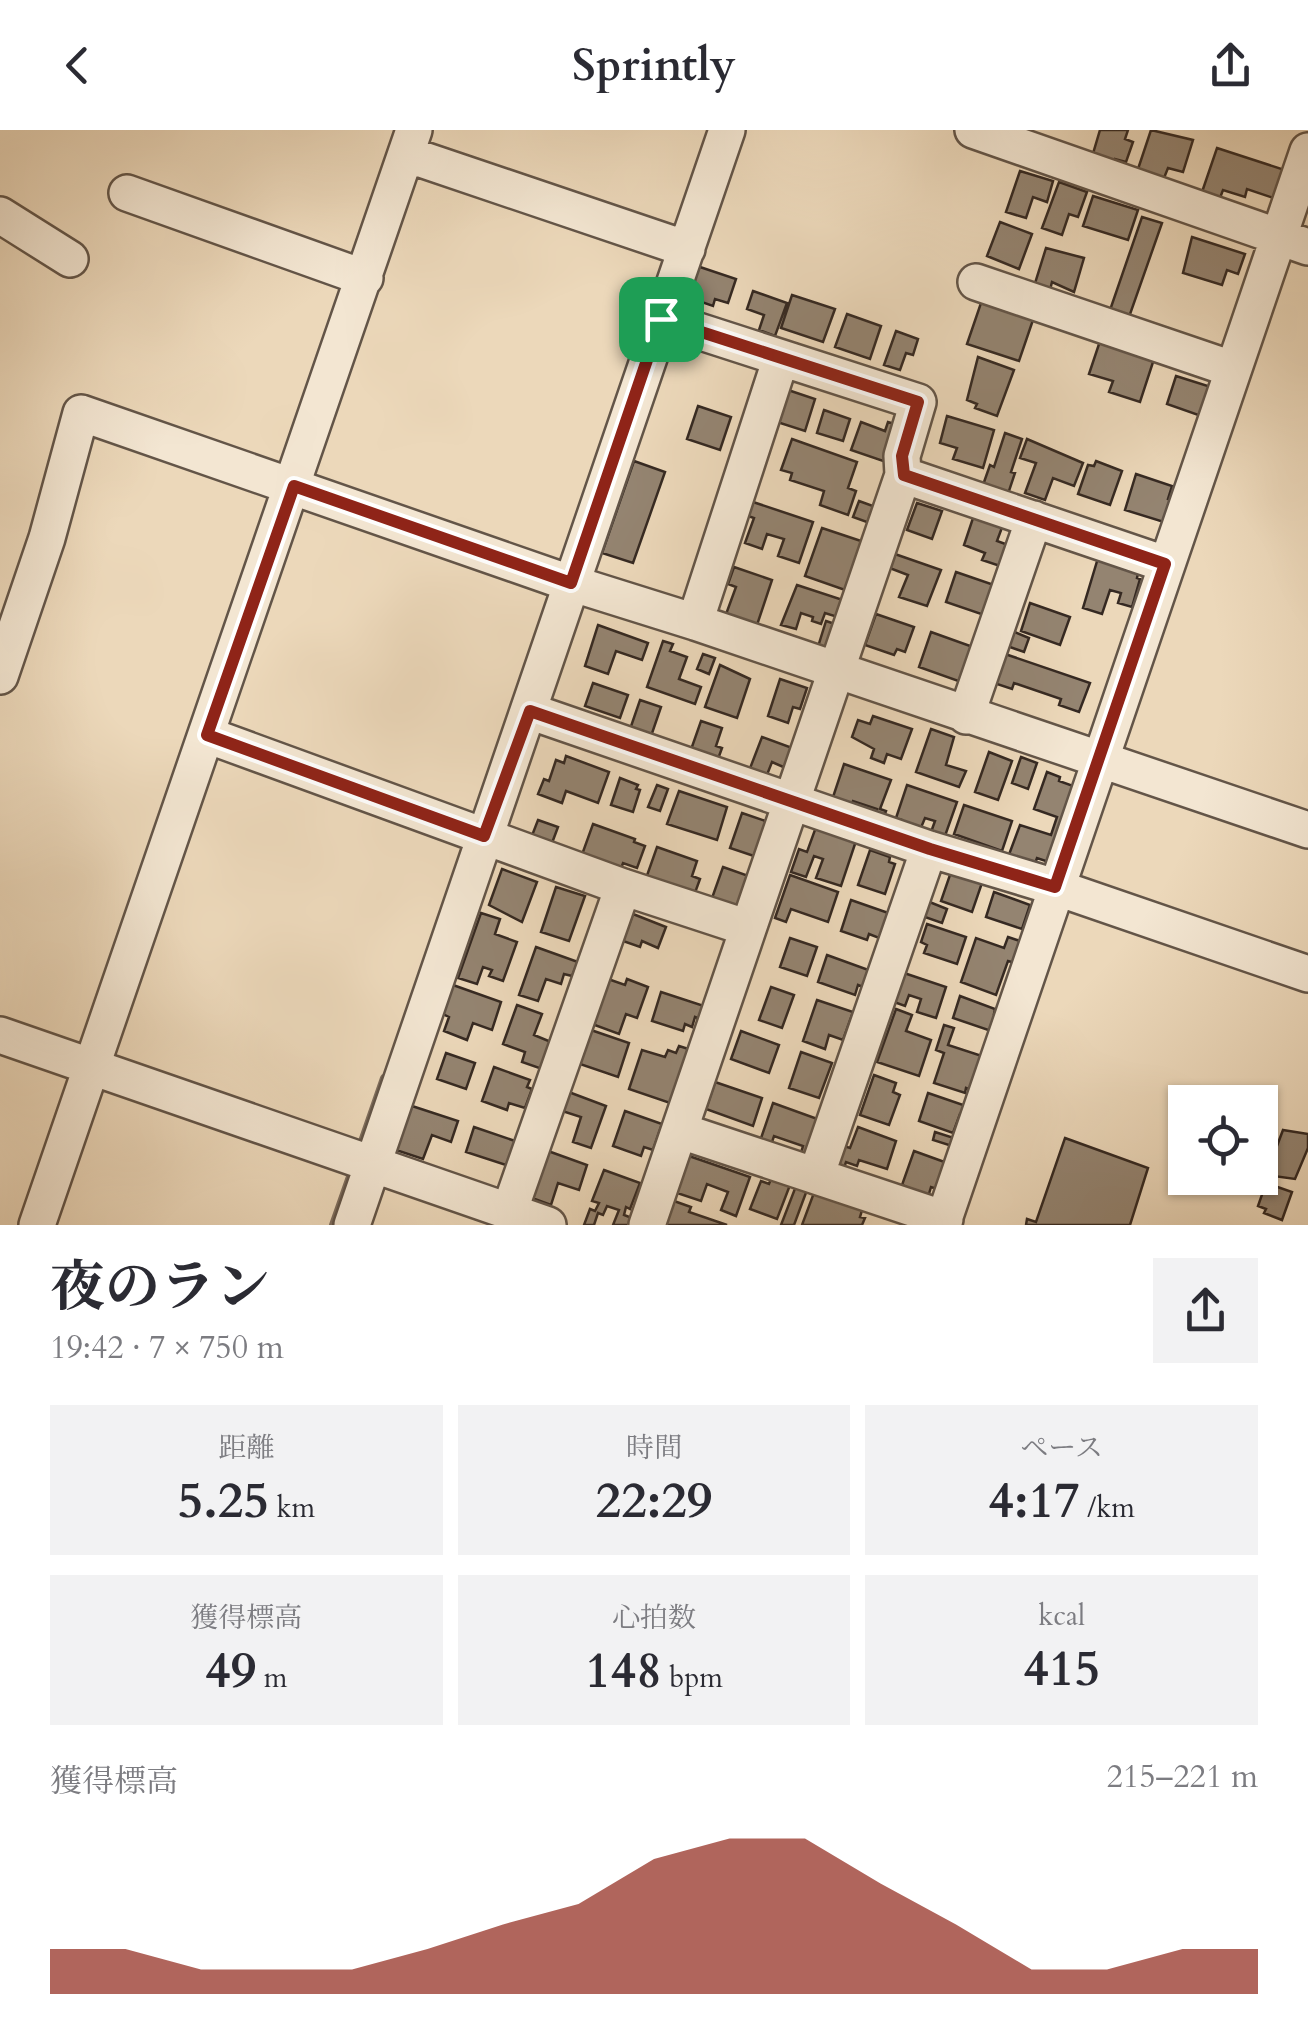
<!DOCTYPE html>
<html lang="ja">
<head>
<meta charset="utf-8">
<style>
	body { margin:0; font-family:Cardo,"Noto Serif JP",serif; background:#f2f2f3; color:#2b2b33; height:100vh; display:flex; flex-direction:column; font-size:38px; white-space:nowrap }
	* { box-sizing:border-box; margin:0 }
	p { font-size:32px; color:#7c7c81 }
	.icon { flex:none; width:55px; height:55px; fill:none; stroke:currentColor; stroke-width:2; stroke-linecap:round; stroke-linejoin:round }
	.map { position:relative; height:1095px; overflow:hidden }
	.sheet { display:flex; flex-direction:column; background:#fff; flex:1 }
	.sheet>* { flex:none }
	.tools { position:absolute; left:1168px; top:955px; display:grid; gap:20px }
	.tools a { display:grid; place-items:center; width:110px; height:110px; border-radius:0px; background:#fff; box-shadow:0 2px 8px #0004; font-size:50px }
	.pin { position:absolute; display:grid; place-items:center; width:85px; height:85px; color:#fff; margin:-42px; border-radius:20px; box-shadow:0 5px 15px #0006 }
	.round { display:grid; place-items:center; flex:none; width:105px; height:105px; border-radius:0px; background:#f2f2f3 }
	.headline { display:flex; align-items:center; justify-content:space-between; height:170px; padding:0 50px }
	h1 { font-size:55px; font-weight:700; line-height:75px }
	.metrics { display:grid; grid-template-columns:repeat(3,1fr); gap:15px; height:170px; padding:10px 50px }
	.metrics div { display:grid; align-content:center; border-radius:0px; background:#f2f2f3; text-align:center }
	.metrics b { font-size:50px; font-weight:700 }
	.metrics small { font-size:28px; font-weight:400 }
	.metrics p { font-size:28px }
	.chart { height:280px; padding:20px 50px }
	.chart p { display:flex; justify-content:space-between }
	.chart svg { width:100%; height:180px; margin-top:10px; fill:#8f2418; opacity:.7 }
	header { display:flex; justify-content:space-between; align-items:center; height:130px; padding:0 50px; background:#fff; font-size:45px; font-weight:700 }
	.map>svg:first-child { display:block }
</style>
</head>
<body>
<header><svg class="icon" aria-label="back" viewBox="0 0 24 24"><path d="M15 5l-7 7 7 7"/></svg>Sprintly<svg class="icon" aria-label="share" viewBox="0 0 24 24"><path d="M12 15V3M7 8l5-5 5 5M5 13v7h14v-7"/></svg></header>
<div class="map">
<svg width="1308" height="1095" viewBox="0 0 1308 1095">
	<rect width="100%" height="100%" fill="#ecd8ba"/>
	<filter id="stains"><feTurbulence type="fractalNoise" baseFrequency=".002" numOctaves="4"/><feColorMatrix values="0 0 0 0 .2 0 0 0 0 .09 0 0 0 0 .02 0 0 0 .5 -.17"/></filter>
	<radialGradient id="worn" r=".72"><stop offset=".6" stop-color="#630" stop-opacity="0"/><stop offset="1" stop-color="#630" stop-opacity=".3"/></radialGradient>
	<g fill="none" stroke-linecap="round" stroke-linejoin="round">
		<path stroke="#7e6e5e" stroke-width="8" d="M359 1020 384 948
			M333 1095 353 1038"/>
	</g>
	<path fill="#948471" stroke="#352922" stroke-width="2.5" d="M1100 0H1128L1125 9 1133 12 1126 32 1115 29 1114 34 1092 27Z
		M1151 0 1193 10 1183 42 1168 38 1164 48 1138 39Z
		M1217 18 1294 43 1285 72 1247 59 1245 67 1223 60 1220 68 1202 62Z
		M1020 41 1053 51 1047 72 1033 67 1026 88 1006 82Z
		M1059 52 1087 62 1078 87 1069 84 1062 105 1042 98Z
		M1093 66 1138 80 1128 110 1083 96Z
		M1142 87 1162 93 1128 190 1109 183Z
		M1000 92 1032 104 1019 139 987 126Z
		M1192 107 1245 124 1238 144 1227 140 1222 155 1183 143Z
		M1046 118 1084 128 1074 162 1052 152 1048 168 1032 163Z
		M697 136 736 149 728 173 715 169 713 176 687 167Z
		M753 161 787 173 775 206 759 200 764 185 747 179Z
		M792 165 835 179 823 212 781 198Z
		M982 170 1034 187 1019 231 967 214Z
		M847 184 881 196 870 229 835 217Z
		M896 201 918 209 913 225 906 223 900 240 884 235Z
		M1101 208 1155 226 1140 272 1109 262 1113 251 1089 244Z
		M978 227 1014 240 997 286 975 278 977 274 967 270Z
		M1176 246 1211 257 1201 286 1167 274Z
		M788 260 815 269 805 301 777 292Z
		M698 276 731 287 720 320 687 309Z
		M824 280 850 289 843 311 817 303Z
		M947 286 994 300 983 338 953 329 957 318 940 313Z
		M861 292 885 301 888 292 899 295 886 332 851 320Z
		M1005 303 1022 309 1011 342 1015 343 1008 364 983 355 990 335 994 337Z
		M792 309 857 332 848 358 856 361 848 385 820 375 824 361 790 350 792 343 781 340Z
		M1027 309 1083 333 1074 356 1053 348 1045 370 1025 363 1036 333 1020 328Z
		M634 331 665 342 633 433 602 423Z
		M1096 331 1122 341 1110 375 1078 364 1088 335 1094 336Z
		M1136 344 1172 356 1168 369 1174 371 1167 393 1125 380Z
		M750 371 813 392 799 433 778 426 784 409 767 404 762 419 745 413 754 388 745 385Z
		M859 371 881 379 875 395 853 387Z
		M917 373 942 381 932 409 907 400Z
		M975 382 1004 392 997 411 1011 416 1003 437 982 430 985 423 964 415Z
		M822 398 870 414 845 460 805 446Z
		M892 423 941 440 927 476 899 467 908 445 887 437Z
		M1098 428 1139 440 1137 448 1140 449 1132 477 1118 473 1121 463 1110 460 1102 484 1083 478Z
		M734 437 772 450 756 498 725 487 736 457 728 454Z
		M956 442 994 455 984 485 946 472Z
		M797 455 849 472 844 489 825 483 821 494 812 491 813 487 801 483 796 499 781 495Z
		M1030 473 1070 487 1060 515 1021 501Z
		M876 484 914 497 905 522 897 519 894 525 865 515Z
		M826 491 847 498 823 524 817 520Z
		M598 495 648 513 642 530 616 521 608 544 585 536Z
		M1012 501 1029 508 1024 522 1007 516Z
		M931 502 973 517 961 552 919 537Z
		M663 511 673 514 670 521 687 527 679 549 701 557 695 574 647 557Z
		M703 524 715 528 709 544 697 539Z
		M1005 524 1090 553 1079 582 1059 575 1061 569 1014 553 1012 559 994 553Z
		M720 535 750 549 737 588 705 577Z
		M780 549 807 558 800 579 793 577 788 593 768 586Z
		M593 553 628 565 620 588 585 576Z
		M640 570 661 577 648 615 627 608Z
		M873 586 912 599 901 629 887 624 884 633 871 628 874 619 852 607 858 590 870 594Z
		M701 591 722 598 716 616 722 618 714 640 687 631Z
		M931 599 954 607 946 635 966 641 959 657 916 642Z
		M762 607 795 619 788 639 772 632 761 660 744 654Z
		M989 622 1012 631 998 670 975 662Z
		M566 626 609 642 598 673 566 661 562 673 538 664 544 649 549 651 556 630 564 633Z
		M1021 627 1037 633 1028 659 1012 653Z
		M844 634 891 650 880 679 886 681 881 695 872 693 877 679 853 671 849 683 830 676Z
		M1047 642 1060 647 1059 651 1076 657 1064 737 1037 728 1030 747 1004 738 1020 695 1051 705 1057 687 1034 679Z
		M620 648 638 655 636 659 640 660 633 682 611 675Z
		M657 655 668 659 660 681 648 677Z
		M907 655 957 672 940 720 926 716 935 691 925 688 920 700 901 693 902 690 896 688Z
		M679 661 727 677 717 710 667 694Z
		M964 675 1012 691 1002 721 954 704Z
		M742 683 786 698 766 730 730 718Z
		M538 690 558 697 546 729 526 721Z
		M593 694 635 709 634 712 645 716 637 738 623 733 616 752 575 744Z
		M816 697 856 711 841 756 816 748 823 729 814 726 806 747 791 742 799 719 807 722Z
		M657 717 697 731 692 746 700 749 692 771 644 754Z
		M870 720 890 727 889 732 895 734 885 764 858 755Z
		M723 737 771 754 749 784 706 785Z
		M502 739 537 752 522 792 489 775Z
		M952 739 983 750 972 782 941 771Z
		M790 745 838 762 828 792 791 779 786 792 775 788Z
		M556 757 585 766 569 811 541 802Z
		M994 762 1030 775 1022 799 986 787Z
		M851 770 897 786 891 801 883 798 879 808 869 804 867 810 841 801Z
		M927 771 947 779 942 793 922 786Z
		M481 783 500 789 495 804 517 812 503 851 489 846 492 840 483 837 477 854 458 848Z
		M633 784 666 797 658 818 642 811 640 817 623 811Z
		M927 794 966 807 957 834 924 823 927 815 921 812Z
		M1008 807 1026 813 1019 834 1008 831 996 865 961 852 976 808 1004 818Z
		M790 808 817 817 807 846 780 837Z
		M536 817 578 832 572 846 564 844 561 854 546 849 538 871 519 865Z
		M827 825 874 842 868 859 858 855 855 865 818 852Z
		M904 843 946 857 936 888 917 882 921 869 909 865 905 876 894 872Z
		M608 849 625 855 627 849 648 857 637 888 626 884 619 904 592 894Z
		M453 855 501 872 492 900 473 893 467 910 444 901 449 887 443 884Z
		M771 857 794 865 782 898 759 890Z
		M661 862 704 876 700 889 695 887 692 897 685 894 683 901 652 891Z
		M960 866 995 879 994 884 999 886 994 902 953 888Z
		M817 870 853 882 843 910 829 905 825 919 803 911Z
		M517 875 542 884 534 905 551 912 542 939 522 932 525 922 503 914Z
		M896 879 912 885 906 901 931 910 919 946 877 932Z
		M944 895 954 898 948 915 985 927 974 961 966 958 965 963 934 953 944 923 936 920Z
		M588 899 629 913 618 947 577 933Z
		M741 901 779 915 769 943 731 929Z
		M679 916 698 922 687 955 677 952 670 973 629 959 642 920 665 927 668 920 676 923Z
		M801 922 832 933 819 968 789 958Z
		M446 923 475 933 466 959 437 949Z
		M494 937 530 950 527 957 532 959 525 978 509 973 507 980 482 971Z
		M874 945 896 953 893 962 900 965 889 995 860 985Z
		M715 952 762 968 753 996 706 979Z
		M566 961 606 976 591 1018 573 1012 581 987 559 980Z
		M928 963 969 977 966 986 960 984 953 1003 919 991Z
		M773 973 823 991 810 1029 800 1026 803 1016 774 1006 769 1021 758 1017Z
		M412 976 458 991 451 1012 432 1005 423 1029 396 1020Z
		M625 981 662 994 653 1020 644 1017 641 1026 613 1016Z
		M474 997 521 1013 509 1036 466 1022Z
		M858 997 896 1011 887 1039 859 1030 857 1036 846 1032 844 1038 834 1035 841 1015 850 1018Z
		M1283 1000 1308 1004V1018L1295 1049 1266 1045Z
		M935 1002 957 1009 955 1017 933 1010Z
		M1065 1008 1148 1038 1130 1095H1026L1027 1089 1036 1092Z
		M548 1021 587 1035 579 1060 558 1053 551 1075 532 1068Z
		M914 1021 950 1034 937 1059 931 1057 928 1067 902 1055Z
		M689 1026 750 1047 736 1086 721 1080 728 1062 707 1054 701 1071 677 1063Z
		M604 1040 640 1053 630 1079 626 1077 624 1085 637 1090 635 1095H613L619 1080 607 1076 603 1085 598 1083 594 1095H584L590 1079 595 1081 599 1073 592 1071Z
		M771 1049 790 1055 777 1089 750 1079 761 1051 769 1054Z
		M1266 1053 1292 1062 1282 1090 1264 1083 1266 1079 1258 1076Z
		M796 1056 807 1060 794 1095H781Z
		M815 1060 863 1077 860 1087 865 1088 862 1095H802Z
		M674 1071 691 1077 689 1082 727 1095H665Z"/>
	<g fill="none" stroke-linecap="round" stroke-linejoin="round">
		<defs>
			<path id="minor" d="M973 0 1308 117
				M406 24 687 119
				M127 63 365 148
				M0 85 70 129
				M976 152 1232 239
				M903 345 1165 434
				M695 492 781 228
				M0 546 47 408 81 283 561 450 695 492 1308 700
				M529 581 929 719 1055 757 1308 844
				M966 586 1034 389
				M207 605 623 757 748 798
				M0 905 548 1095
				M681 1001 945 1089
				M816 1046 929 719
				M509 1082 623 757
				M37 1095 414 0
				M352 1095 727 0
				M647 1095 903 345 902 326 918 272 661 189
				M942 1095 1308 21"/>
		</defs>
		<use href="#minor" stroke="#635548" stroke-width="40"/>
		<use href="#minor" stroke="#f3e6d2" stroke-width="35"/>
	</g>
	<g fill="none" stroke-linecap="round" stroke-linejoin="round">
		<defs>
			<path id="route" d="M661 189 918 272 902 326 904 345 1165 434 1055 757 930 719 530 581 484 706 207 605 294 356 571 453Z"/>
		</defs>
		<use href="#route" stroke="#fff" stroke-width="20"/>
		<use href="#route" stroke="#8f2418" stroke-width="12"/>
	</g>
	<rect width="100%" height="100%" filter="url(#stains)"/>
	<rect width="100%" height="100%" fill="url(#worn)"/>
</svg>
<div class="tools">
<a><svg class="icon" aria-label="locate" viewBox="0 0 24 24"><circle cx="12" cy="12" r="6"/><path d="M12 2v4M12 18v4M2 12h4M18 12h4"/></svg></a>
</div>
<div class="pin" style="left:661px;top:189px;background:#1e9e55"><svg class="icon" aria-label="arrive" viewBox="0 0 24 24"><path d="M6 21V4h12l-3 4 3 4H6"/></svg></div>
</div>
<section class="sheet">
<div class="headline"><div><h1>夜のラン</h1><p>19:42 · 7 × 750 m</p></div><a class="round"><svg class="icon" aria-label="share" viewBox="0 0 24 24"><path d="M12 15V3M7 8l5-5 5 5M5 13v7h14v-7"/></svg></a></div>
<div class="metrics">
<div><p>距離</p><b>5.25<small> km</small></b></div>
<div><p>時間</p><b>22:29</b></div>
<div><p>ペース</p><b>4:17<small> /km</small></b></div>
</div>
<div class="metrics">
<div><p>獲得標高</p><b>49<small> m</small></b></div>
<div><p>心拍数</p><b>148<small> bpm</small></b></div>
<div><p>kcal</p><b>415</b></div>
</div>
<div class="chart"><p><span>獲得標高</span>215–221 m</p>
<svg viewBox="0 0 160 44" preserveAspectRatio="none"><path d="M0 44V33L10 33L20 38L30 38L40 38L50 33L60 27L70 22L80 11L90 6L100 6L110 17L120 27L130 38L140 38L150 33L160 33V44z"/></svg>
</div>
</section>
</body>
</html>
